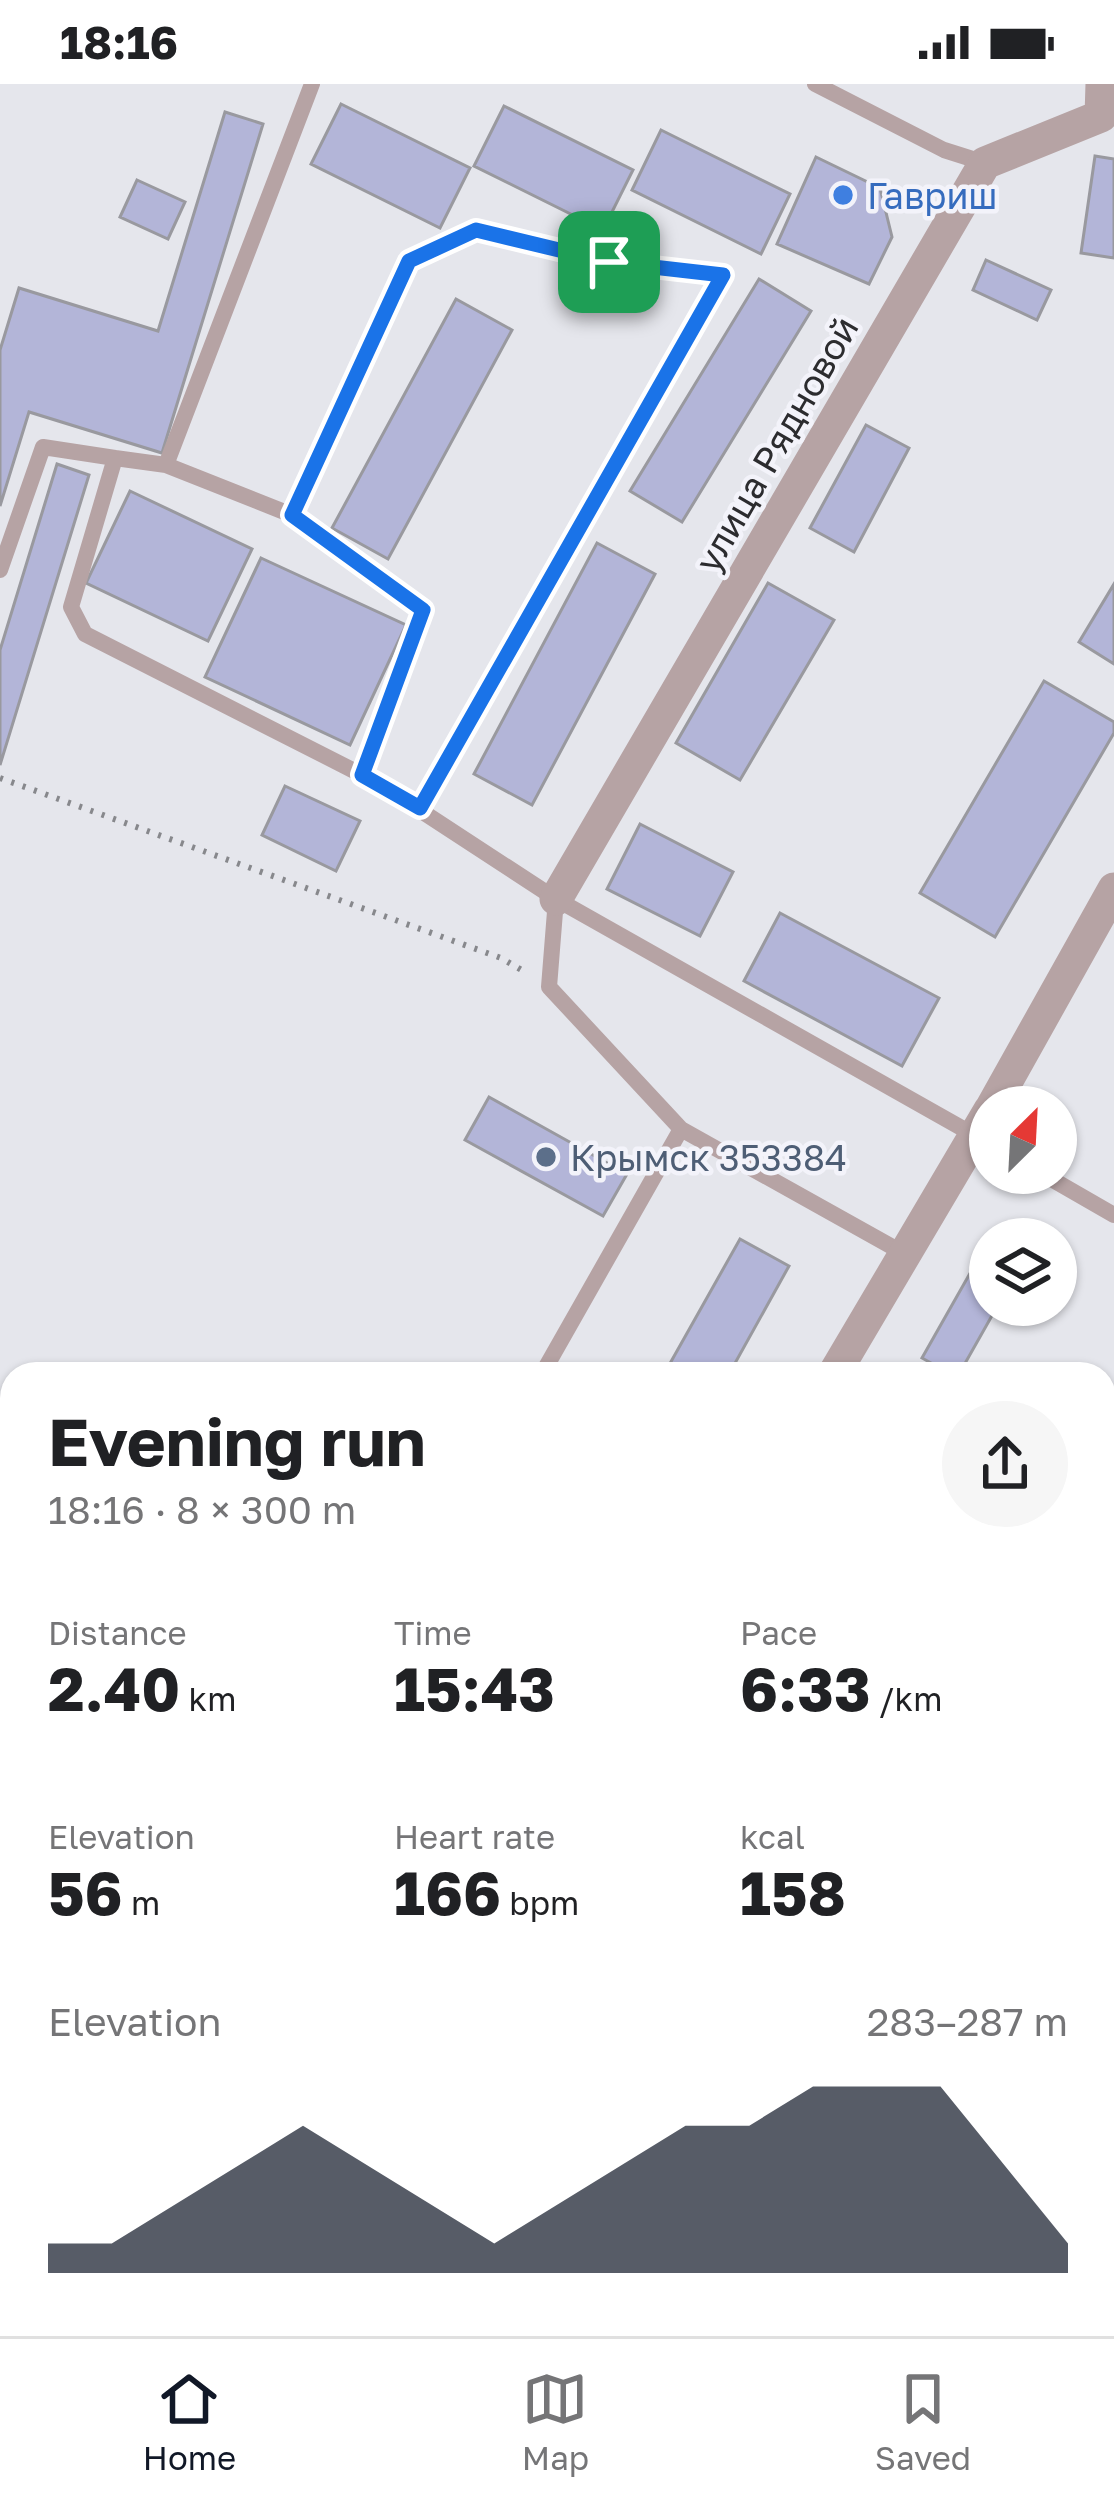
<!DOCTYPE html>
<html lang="en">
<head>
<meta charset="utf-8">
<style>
	body { margin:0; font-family:"Golos Text",sans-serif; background:#f6f6f6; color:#202124; height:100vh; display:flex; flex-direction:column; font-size:45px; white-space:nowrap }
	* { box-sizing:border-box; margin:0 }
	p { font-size:39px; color:#757577 }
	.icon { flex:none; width:66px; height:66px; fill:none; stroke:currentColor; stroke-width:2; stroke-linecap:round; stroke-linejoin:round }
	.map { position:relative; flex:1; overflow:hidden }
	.sheet { position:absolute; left:0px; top:1278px; width:1116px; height:975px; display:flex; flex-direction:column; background:#fff; border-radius:36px 36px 0 0; box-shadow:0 3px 9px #0004 }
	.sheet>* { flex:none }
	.needle { width:78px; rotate:24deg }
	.fabs { position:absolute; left:969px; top:1002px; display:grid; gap:24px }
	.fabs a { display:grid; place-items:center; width:108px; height:108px; border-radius:50%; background:#fff; box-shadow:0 3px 9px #0004; font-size:60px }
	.pin { position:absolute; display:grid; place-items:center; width:102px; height:102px; color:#fff; margin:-51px; border-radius:24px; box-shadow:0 6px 18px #0006 }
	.round { display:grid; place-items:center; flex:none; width:126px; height:126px; border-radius:63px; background:#f6f6f6 }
	.overview { display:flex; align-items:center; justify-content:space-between; height:204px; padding:0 48px }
	h1 { font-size:66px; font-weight:700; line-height:90px }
	.figures { display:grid; grid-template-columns:repeat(3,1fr); gap:18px; height:204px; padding:12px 48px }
	.figures div { display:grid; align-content:center }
	.figures b { font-size:60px; font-weight:700 }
	.figures small { font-size:33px; font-weight:400 }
	.figures p { font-size:33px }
	.chart { height:336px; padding:24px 48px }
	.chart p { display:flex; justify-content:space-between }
	.chart svg { width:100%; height:216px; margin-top:12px; fill:#111827; opacity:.7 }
	.status { display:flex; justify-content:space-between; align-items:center; height:84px; padding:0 60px; background:#fff; direction:ltr }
	.status svg { height:33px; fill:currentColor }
	.dock { display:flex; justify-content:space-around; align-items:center; height:168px; border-top:3px solid #e0e0e0; background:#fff; font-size:33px; color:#757577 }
	.dock a { display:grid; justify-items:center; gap:6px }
	.dock .active { color:#111827 }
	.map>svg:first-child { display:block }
</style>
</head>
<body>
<div class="status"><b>18:16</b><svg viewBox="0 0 49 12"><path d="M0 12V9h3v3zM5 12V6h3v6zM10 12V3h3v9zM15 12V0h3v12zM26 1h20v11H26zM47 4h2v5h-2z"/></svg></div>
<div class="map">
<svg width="1114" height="2252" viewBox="0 0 1114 2252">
	<rect width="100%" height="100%" fill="#e5e6ec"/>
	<path fill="#bbceb7" d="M0 2103 12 2108V2241H317L343 2252H0Z"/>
	<path fill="#b3b5d8" stroke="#99999f" stroke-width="3" d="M341 20 470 84 440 144 311 80Z
		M504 22 633 86 603 146 474 82Z
		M225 28 263 40 162 369 29 328 0 422V266L19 204 158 247Z
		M661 46 790 110 761 170 632 106Z
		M1095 72 1114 75V174L1081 169Z
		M816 73 880 104 892 153 869 200 777 160Z
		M137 96 185 118 168 155 120 133Z
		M986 176 1051 206 1037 236 973 206Z
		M759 195 811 227 682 438 630 407Z
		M456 215 512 246 388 475 332 444Z
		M866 341 909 364 854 468 810 444Z
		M57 380 89 391 0 681V566Z
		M130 407 252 465 208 557 86 499Z
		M597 459 655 490 532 721 474 690Z
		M261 474 406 541 350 661 205 593Z
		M768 499 834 536 740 696 676 659Z
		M1114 500V580L1079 558Z
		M1044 597 1114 638V649L995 853 920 809Z
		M285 702 360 737 336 787 262 751Z
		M640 740 733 788 700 852 607 805Z
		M780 829 939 914 902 982 744 897Z
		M489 1013 627 1090 603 1132 465 1056Z
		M990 1154V1221H998L959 1290H951L922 1274Z
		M740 1155 789 1182 729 1290H680L668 1283Z
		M1114 1413V1474L1104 1479V1418Z
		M1104 1701 1114 1707V1752L1106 1766Z"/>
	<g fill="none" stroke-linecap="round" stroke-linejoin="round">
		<path stroke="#87888c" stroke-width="6" stroke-dasharray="3 9" stroke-linecap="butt" d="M0 694 501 874 525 888"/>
		<path stroke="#b6a3a4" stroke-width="16" d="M815 0 944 66 985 79
			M166 381 312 0
			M292 431 166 381 115 374 71 523 85 550 380 700 556 815 990 1060
			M0 486 43 363 115 374
			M362 691 423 526 292 431 409 177 476 146 609 178 723 191 420 724
			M556 815 549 903 681 1045 905 1170
			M1041 1089 1114 1131
			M542 1290 681 1045
			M1104 1677 1114 1682
			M368 2241 388 2252
			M422 2252 428 2241"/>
		<path stroke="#b6a3a4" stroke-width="33" d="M556 815 985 79 1101 32 1102 0
			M992 1023 1114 805
			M834 1290 990 1026
			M0 1673 12 1680
			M946 2241 964 2252
			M1107 2252 1114 2246"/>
	</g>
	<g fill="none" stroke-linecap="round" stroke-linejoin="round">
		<defs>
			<path id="route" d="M476 146 609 178 723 191 420 724 362 691 423 526 292 431 409 177Z"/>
		</defs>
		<use href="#route" stroke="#fff" stroke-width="24"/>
		<use href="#route" stroke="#1a73e8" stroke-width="15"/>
	</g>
	<circle fill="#3f7fe0" stroke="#f3f3fa" stroke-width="4.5" cx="843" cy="111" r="12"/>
	<circle fill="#5c6f8a" stroke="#f3f3fa" stroke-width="4.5" cx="546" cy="1073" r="12"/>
	<g text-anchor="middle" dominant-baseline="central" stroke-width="9" stroke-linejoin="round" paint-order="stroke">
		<g font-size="36" fill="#366cbe" stroke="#f3f3fa" text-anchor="start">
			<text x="867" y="111">Гавриш</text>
		</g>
		<g font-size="36" fill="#2c2c2f" stroke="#f3f3fa">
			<text transform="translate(776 360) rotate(-60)">улица Рядновой</text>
		</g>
		<g font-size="36" fill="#4e5e75" stroke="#f3f3fa" text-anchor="start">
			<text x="570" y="1073">Крымск 353384</text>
		</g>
	</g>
</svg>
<div class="fabs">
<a><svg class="needle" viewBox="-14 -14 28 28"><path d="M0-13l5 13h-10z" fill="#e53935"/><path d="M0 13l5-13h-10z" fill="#757577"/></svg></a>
<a><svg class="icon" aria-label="layers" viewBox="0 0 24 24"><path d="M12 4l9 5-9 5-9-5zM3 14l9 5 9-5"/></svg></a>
</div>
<div class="pin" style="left:609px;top:178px;background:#1e9e55"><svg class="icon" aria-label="arrive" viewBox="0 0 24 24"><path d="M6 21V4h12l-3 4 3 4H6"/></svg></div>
<section class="sheet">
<div class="overview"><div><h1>Evening run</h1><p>18:16 · 8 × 300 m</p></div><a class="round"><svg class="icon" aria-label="share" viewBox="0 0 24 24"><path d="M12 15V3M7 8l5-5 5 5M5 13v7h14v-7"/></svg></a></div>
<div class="figures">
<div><p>Distance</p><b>2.40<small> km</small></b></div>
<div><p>Time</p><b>15:43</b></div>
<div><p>Pace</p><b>6:33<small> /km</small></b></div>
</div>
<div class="figures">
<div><p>Elevation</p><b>56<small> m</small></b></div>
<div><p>Heart rate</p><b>166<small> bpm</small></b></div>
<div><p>kcal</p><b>158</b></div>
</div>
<div class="chart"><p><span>Elevation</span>283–287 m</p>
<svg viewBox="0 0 160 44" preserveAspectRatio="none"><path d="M0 44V38L10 38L20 30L30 22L40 14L50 22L60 30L70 38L80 30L90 22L100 14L110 14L120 6L130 6L140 6L150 22L160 38V44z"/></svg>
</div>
</section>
</div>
<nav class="dock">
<a class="active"><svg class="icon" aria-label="home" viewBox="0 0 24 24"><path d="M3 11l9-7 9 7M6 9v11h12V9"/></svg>Home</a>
<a><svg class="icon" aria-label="map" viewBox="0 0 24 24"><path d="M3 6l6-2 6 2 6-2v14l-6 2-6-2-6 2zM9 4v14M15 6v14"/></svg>Map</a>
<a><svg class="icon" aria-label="saved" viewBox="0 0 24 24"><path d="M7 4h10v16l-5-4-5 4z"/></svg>Saved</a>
</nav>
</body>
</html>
